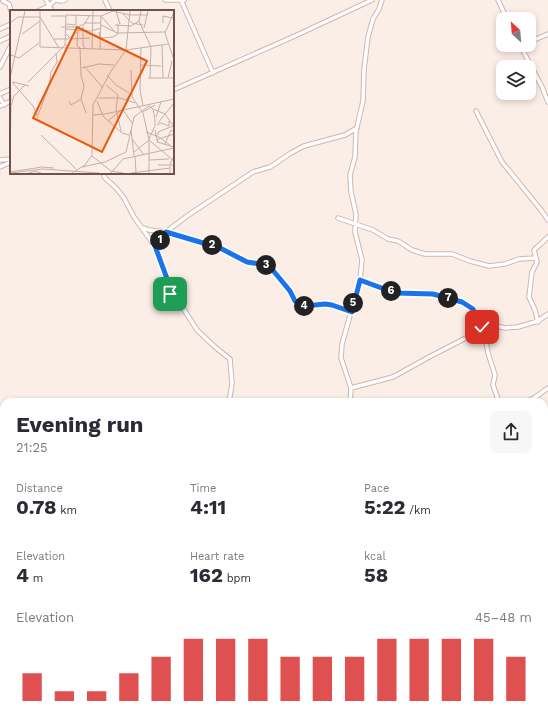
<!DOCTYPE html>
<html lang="en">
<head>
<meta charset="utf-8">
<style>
	body { margin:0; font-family:"Work Sans",sans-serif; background:#f7f7f7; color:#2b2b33; height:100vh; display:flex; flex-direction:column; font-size:15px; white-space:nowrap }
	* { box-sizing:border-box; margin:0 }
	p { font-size:13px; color:#7c7c81 }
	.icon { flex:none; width:22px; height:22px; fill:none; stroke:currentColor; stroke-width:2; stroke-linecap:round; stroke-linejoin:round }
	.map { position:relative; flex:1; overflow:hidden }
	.sheet { position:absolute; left:0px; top:398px; width:548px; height:324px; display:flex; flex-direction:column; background:#fff; border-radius:12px 12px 0 0; box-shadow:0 2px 6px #0003 }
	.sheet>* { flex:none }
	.needle { width:26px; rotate:334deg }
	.buttons { position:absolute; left:496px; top:12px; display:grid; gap:8px }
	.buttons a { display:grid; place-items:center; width:40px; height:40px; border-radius:8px; background:#fff; box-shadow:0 2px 6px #0003; font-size:20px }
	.pin { position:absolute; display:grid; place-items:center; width:34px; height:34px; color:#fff; margin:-17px; border-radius:8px; box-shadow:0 2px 6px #0006 }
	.km { position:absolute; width:20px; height:20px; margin:-10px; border-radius:50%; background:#222; color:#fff; font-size:11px; line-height:20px; text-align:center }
	.round { display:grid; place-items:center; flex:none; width:42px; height:42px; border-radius:8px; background:#f7f7f7 }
	.head { display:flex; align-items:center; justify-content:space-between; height:68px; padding:0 16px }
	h1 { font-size:22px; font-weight:700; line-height:30px }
	.stats { display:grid; grid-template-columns:repeat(3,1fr); gap:6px; height:68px; padding:4px 16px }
	.stats div { display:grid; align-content:center }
	.stats b { font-size:20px; font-weight:700 }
	.stats small { font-size:11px; font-weight:400 }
	.stats p { font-size:11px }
	.chart { height:112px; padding:8px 16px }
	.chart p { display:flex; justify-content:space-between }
	.chart svg { width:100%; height:72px; margin-top:4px; stroke:#df5151; stroke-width:6 }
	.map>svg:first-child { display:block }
</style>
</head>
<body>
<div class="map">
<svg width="548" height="722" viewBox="0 0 548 722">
	<rect width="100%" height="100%" fill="#fbeee6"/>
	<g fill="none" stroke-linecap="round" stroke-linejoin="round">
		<defs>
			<path id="street" d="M46 0 52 11
				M105 0 110 11
				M165 0H184
				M181 0 213 73
				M498 0 507 19
				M3 1 9 4 11 11
				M38 11 49 6 55 0 62 1 65 0
				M0 29 11 24
				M0 41 11 36
				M529 42 548 34
				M520 45 542 87 548 102
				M0 67 11 45
				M173 90 297 35 372 0
				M0 94 11 89
				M0 98 4 105
				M0 106 11 101
				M476 111 502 162 541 210 548 220
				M0 160 11 159
				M0 167 11 162
				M103 173 105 178 116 188 124 198 134 217 154 245 169 284 171 295 183 308 197 330 215 347 230 359 232 384 229 402
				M338 218 373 230 388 239 398 241 412 250 425 254H452L470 261 489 266 505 264 519 259 536 258
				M144 228 149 230 166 232 202 242 219 248 247 262 267 265 271 268 290 291 295 301 305 306 325 304 332 305 352 312
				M155 246 166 232 187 216 253 172 270 167 291 153 304 146 345 135 357 128
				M360 280 395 293 439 295 462 302 473 309 484 332 488 353 495 375 493 385 499 402
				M538 322 535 310 529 297 532 272 537 262 534 250 548 237
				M351 388 393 377 431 356 491 325 505 328 518 327 538 321 548 314
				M350 402 351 388 341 358 342 344 360 280 362 260 355 232 356 214 351 192 350 175 355 157 356 131 363 101 364 69 368 37 373 19 379 9 382 0
				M525 402 534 398 548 388
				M0 432 1 454 4 461
				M544 460 548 465
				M544 517 548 518
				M4 525 3 540 4 544
				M0 674 4 677
				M474 718 476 722"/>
		</defs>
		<use href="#street" stroke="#cfb6b0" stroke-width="5.5"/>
		<use href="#street" stroke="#fff" stroke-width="3.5"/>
	</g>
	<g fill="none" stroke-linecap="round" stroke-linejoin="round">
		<defs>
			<path id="route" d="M170 294 169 284 155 246 166 232 220 248 247 262 267 265 271 268 290 291 295 301 305 306 325 304 332 305 352 312 360 280 395 293 433 294 462 302 473 309 482 327"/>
		</defs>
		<use href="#route" stroke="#fff" stroke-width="8"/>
		<use href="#route" stroke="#1a73e8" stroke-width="5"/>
	</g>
	<g transform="translate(10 10)">
		<rect width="164" height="164" fill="#fbeee6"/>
		<path fill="none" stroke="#c5afa8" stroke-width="1" d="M30 1V37L116 40 158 34M106 1 110 14M131 1 129 11 141 37 140 68M164 2 155 23 164 50M113 4 122 13 133 15M120 5H138M41 6H56M91 6 103 1 120 5M30 7 49 38M92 7 105 22M0 13 8 7H30M74 13H91M153 13V6L163 8M56 14 66 15V5M91 15 107 23 155 22M105 15 121 16 129 11M51 17H68L73 14M68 17 67 36 70 38 71 65 74 76 71 89 76 103M134 18 138 1M55 19 81 21 91 18M89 22 90 28 103 27 108 24V14M12 24 30 11M56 24 61 29 80 28M44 29H58L67 22M152 35 153 68M58 37 55 35 56 5 91 6 90 39M0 38 1 45 9 48 29 33M75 38 73 35V16L80 5M131 38 130 80 133 96M82 39 83 1M131 55 151 56M74 56 93 78M72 58 89 54 104 55M121 60 122 87 133 103 139 130V163M97 65 106 75 119 83M0 68 15 1M0 68 1 91M138 68H164M158 68 162 51M2 72 23 96 28 108M3 72 19 76M18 72 55 35M96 75 108 85 106 99 111 121M88 88H110L125 93M116 90 123 80M59 91 61 95 71 89M87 91 93 106 112 123 119 125M1 96 4 86 15 75M143 99 155 104 164 117M113 100 122 113M133 102 145 95M28 105 39 76 41 62 47 52 46 43M83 105 95 104 164 89M146 107 151 92M98 111 111 100M148 113 164 93M147 115 151 113 159 116V111M121 120 124 146M136 122 146 126 145 120M31 125 66 159M148 125V122L163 116M122 129 134 145M139 129 145 116V110L143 99 139 96M146 130 164 124M147 132 164 137M148 132 146 125 160 135M155 134 161 120 164 122M124 142 139 130 164 151M82 146 101 161 113 163M125 146 126 163M164 146 160 154 164 156M0 148 1 97M139 150 159 149M148 155H160V163M72 157 95 152 116 142 124 107 139 96M0 162 32 157 44 158M1 163 33 159 89 163M19 163 25 161 31 163M62 163 75 155 82 145 83 95 101 61 116 40 120 1M101 163 113 149 164 138M121 163 160 158"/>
		<path fill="#e8590c" fill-opacity="0.15" stroke="#e8590c" stroke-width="2" d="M67 17 137 51 92 142 23 108Z"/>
		<rect width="164" height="164" fill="none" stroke="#73514c" stroke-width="2"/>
	</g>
</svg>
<div class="buttons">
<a><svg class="needle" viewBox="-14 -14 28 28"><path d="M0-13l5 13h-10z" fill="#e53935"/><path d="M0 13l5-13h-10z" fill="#7c7c81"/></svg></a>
<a><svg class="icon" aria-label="layers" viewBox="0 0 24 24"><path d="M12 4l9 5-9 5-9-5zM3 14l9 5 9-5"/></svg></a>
</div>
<div class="pin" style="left:170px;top:294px;background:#1e9e55"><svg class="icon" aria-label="arrive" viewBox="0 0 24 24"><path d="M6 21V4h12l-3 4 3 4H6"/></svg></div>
<div class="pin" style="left:482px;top:327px;background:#d93025"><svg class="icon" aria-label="check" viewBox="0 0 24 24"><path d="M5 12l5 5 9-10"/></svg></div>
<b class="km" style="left:160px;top:240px">1</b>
<b class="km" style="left:212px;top:245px">2</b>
<b class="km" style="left:266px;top:265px">3</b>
<b class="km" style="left:304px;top:306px">4</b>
<b class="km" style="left:353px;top:303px">5</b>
<b class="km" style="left:391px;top:291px">6</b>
<b class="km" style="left:448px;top:298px">7</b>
<section class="sheet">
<div class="head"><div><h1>Evening run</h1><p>21:25</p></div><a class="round"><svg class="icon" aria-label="share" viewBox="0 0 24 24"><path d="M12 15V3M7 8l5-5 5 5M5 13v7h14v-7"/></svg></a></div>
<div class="stats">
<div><p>Distance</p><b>0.78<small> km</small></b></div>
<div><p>Time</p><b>4:11</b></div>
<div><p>Pace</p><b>5:22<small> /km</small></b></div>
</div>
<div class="stats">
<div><p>Elevation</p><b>4<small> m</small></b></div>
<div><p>Heart rate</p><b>162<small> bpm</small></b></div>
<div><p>kcal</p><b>58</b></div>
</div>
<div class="chart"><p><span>Elevation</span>45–48 m</p>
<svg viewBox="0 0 160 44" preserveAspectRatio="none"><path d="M5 44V27M15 44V38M25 44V38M35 44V27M45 44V17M55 44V6M65 44V6M75 44V6M85 44V17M95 44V17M105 44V17M115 44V6M125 44V6M135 44V6M145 44V6M155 44V17"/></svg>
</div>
</section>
</div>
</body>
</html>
